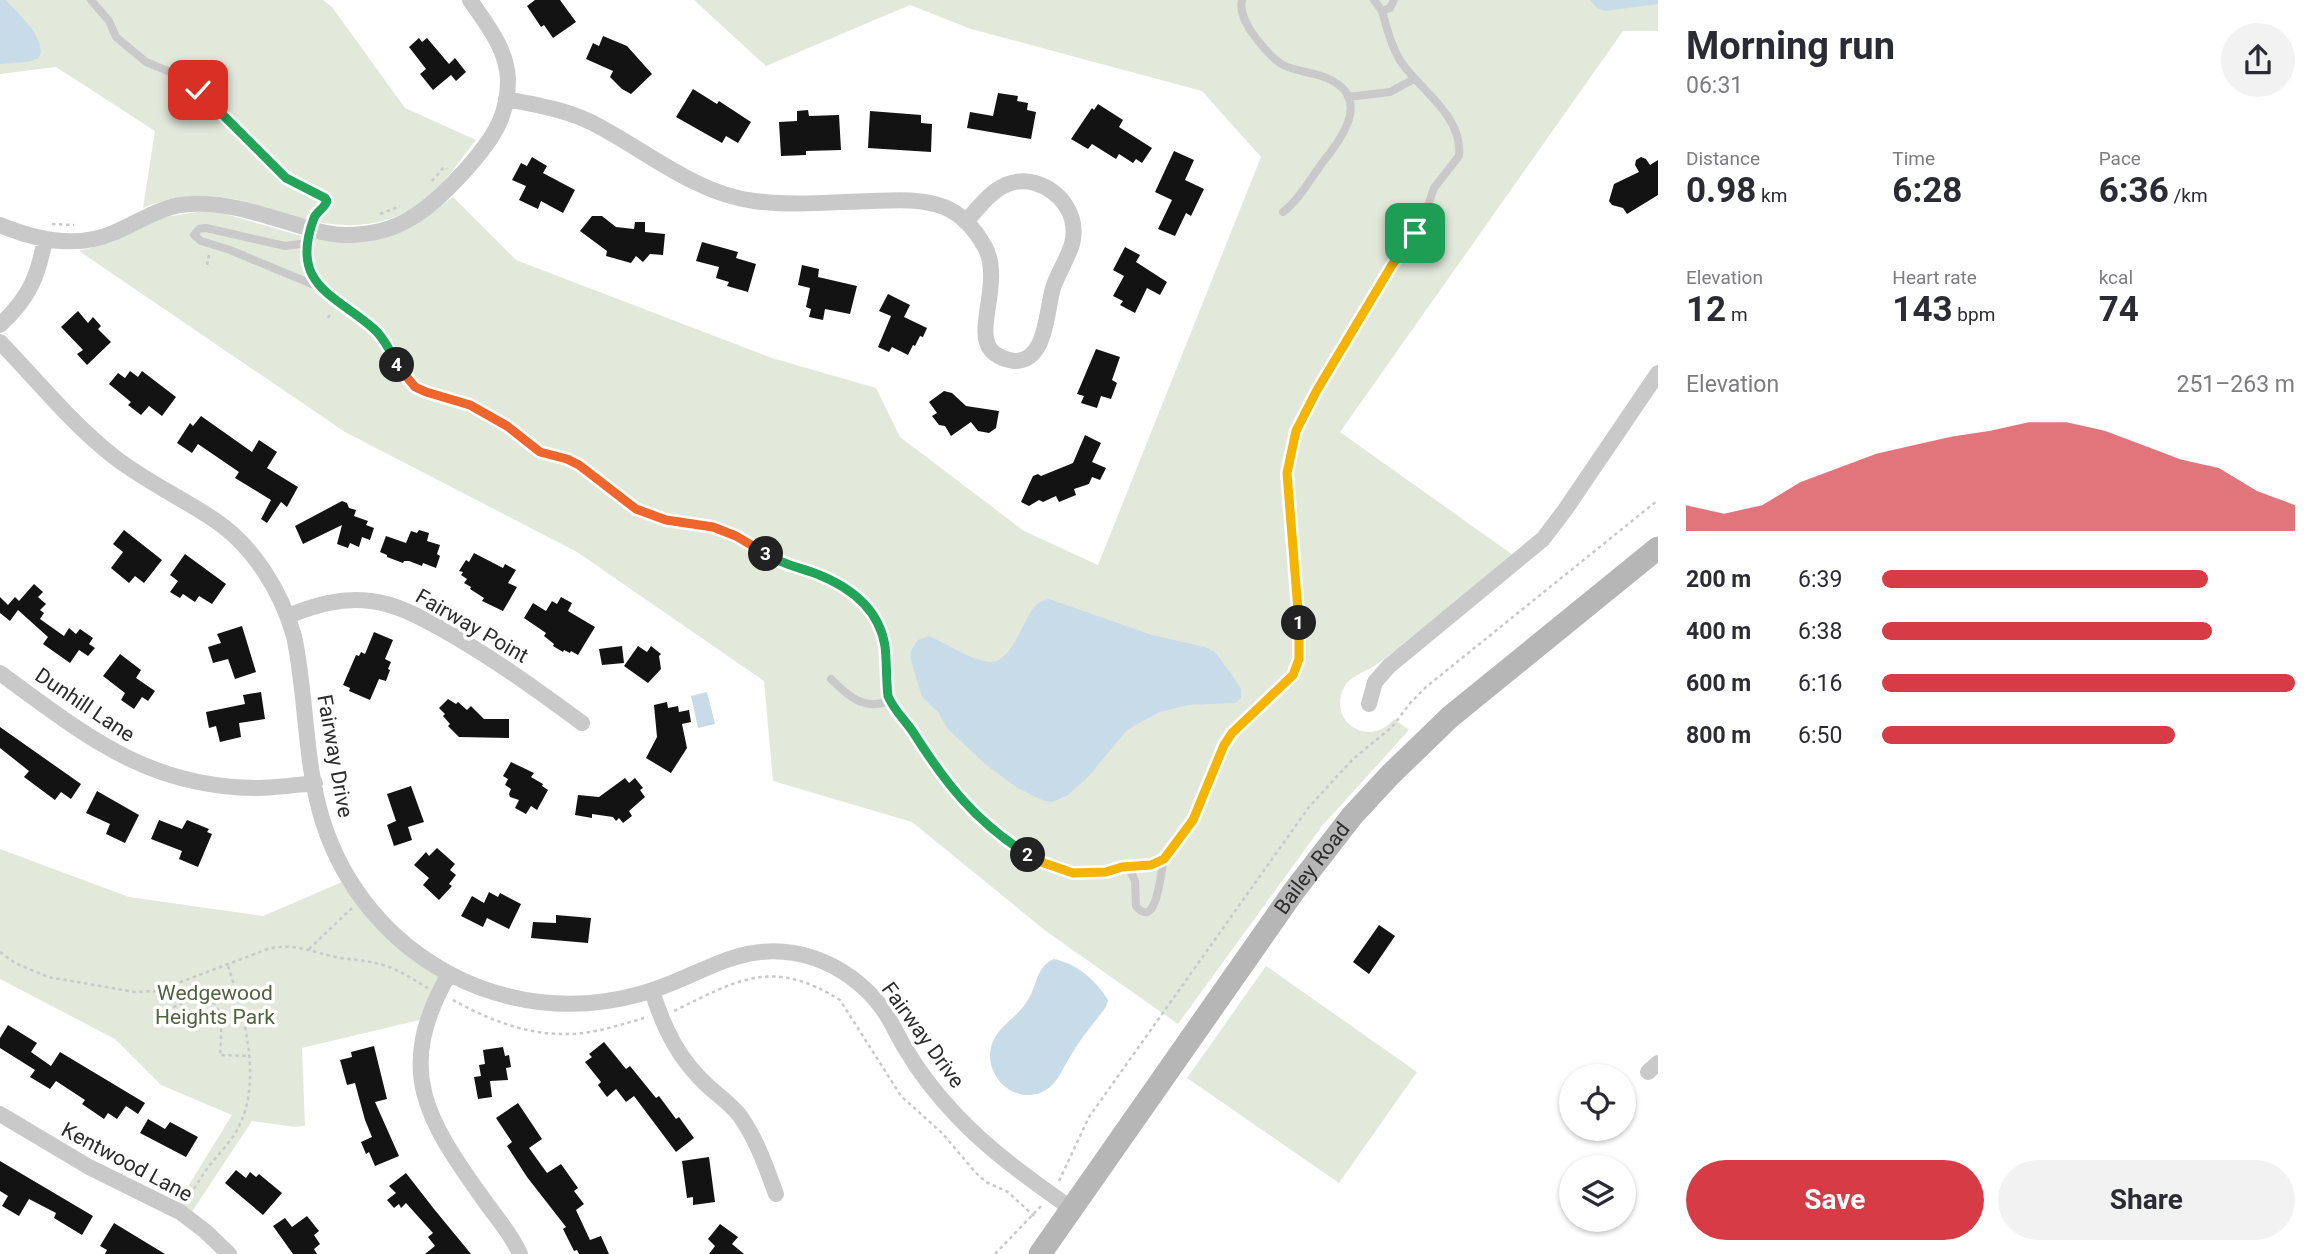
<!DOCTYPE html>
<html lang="en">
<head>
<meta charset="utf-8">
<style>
	body { margin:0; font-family:Roboto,sans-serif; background:#f2f2f3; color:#2b2b33; height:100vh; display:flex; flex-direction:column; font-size:26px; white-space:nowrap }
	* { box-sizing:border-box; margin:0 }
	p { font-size:23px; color:#7c7c81 }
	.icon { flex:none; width:38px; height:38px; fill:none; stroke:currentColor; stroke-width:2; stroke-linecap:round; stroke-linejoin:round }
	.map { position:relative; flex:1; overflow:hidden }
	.drawer { display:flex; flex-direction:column; background:#fff; width:665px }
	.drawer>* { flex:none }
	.fabs { position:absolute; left:1559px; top:1064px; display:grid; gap:14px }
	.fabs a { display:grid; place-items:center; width:77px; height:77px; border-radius:50%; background:#fff; box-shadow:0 2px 5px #0004; font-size:35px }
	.pin { position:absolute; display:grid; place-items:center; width:60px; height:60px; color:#fff; margin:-30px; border-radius:14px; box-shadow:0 4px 10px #0006 }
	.km { position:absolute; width:35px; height:35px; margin:-18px; border-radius:50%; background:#222; color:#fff; font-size:19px; line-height:35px; text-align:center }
	.round { display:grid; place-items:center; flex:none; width:74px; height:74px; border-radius:37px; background:#f2f2f3 }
	.summary { display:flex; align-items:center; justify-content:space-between; height:119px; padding:0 28px }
	h1 { font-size:38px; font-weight:700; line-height:52px }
	.stats { display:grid; grid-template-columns:repeat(3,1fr); gap:10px; height:119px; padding:7px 28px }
	.stats div { display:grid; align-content:center }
	.stats b { font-size:35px; font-weight:700 }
	.stats small { font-size:19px; font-weight:400 }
	.stats p { font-size:19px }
	.chart { height:196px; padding:14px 28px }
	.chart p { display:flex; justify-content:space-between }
	.chart svg { width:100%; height:126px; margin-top:7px; fill:#d73b45; opacity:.7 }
	.action { display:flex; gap:14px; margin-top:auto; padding:14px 28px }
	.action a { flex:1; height:80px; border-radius:42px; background:#d73b45; color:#fff; font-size:28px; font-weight:700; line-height:80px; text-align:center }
	.action a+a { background:#f2f2f3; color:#2b2b33 }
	ul { padding:0 28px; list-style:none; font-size:23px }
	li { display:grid; grid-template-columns:112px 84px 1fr; align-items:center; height:52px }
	li i { height:18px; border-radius:9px; background:#d73b45 }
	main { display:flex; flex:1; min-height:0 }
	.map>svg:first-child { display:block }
</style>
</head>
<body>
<main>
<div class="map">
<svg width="1658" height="1254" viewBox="0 0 1658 1254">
	<rect width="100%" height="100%" fill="#fff"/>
	<path fill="#e2e9db" d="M0 0H323L332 7 405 108 476 140C460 160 444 185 423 201 376 236 326 227 274 211 259 206 243 200 228 198 198 193 171 197 143 208L155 131 56 67 0 74Z
		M694 0H1658V31H1623L1340 432 1513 555C1468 591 1424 627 1379 663 1368 671 1351 675 1344 687 1338 698 1339 713 1347 722 1361 737 1382 734 1394 719L1409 730 1322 826 1178 1024 1047 932 912 822 773 781 764 681 577 552 345 432 79 251 112 242 164 217 204 211 222 213 305 237 345 242 415 224 453 197 516 260 772 358 876 388 900 437 1024 531 1098 565 1261 157 1202 91 971 29 910 5 766 66Z
		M0 849 129 897 263 916 349 879 363 899 449 974 428 1018 302 1048 305 1126 294 1127 252 1121 188 1218 174 1209 232 1115 161 1085 115 1039 0 979Z
		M1266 966 1417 1072 1339 1183 1187 1078Z"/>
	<path fill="#c8dbe8" d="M0 0H6C18 14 48 39 39 58L28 62 0 64Z
		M1590 0H1658V4L1605 11 1597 8Z
		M1049 599 1152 635 1205 647 1215 652 1232 675 1241 689V698L1235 703 1188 705 1160 712 1139 723 1126 731 1089 776 1068 795 1053 802 1044 801 1016 787 985 764 947 728 938 712 922 697 910 657 911 651 918 640 929 636C948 644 967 658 988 662 1012 665 1023 619 1035 606 1039 602 1044 600 1049 599Z
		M707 692 715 724 698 728 691 696Z
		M1054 959C1076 963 1097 981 1108 1000L1106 1007C1094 1023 1081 1038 1071 1055 1064 1066 1060 1078 1050 1087 1019 1112 977 1074 994 1039 1003 1023 1021 1014 1029 998 1038 983 1036 967 1054 959Z"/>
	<path fill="#131313" d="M535 0H560L576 22 553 38 544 25 541 27 527 6Z
		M603 36 627 46 652 74 631 94 622 89 610 77 613 71 586 59 593 43 599 46Z
		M419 38 422 42 427 38 449 64 455 58 466 72 456 81 451 75 433 90 420 74 426 69 409 47Z
		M693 89 717 104 719 101 751 122 738 143 726 136 722 143 676 117Z
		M998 93 1018 96 1017 101 1028 103 1027 110 1036 112 1031 139 967 128 970 112 993 116Z
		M1098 104 1123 120 1119 127 1152 148 1142 163 1136 159 1133 163 1119 154 1116 159 1092 144 1088 149 1071 139 1092 108 1094 110Z
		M808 110 809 116 839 115 841 150 806 151V155L781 156 779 122 797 121V111Z
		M870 111 921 115V123L932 124 931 152 868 148Z
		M1174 151 1194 160 1185 180 1204 189 1191 216 1186 213 1175 236 1158 229 1172 200 1155 192Z
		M532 157 547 166 543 173 575 190 563 213 541 201 538 209 519 200 526 186 512 180 521 163 527 166Z
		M1641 157 1646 159 1650 165 1658 160V195L1627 214 1623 208 1612 205 1609 201 1614 184 1639 172 1635 165 1636 160Z
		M592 216H602L616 227 634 229 635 222H645V232L665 234 663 255 650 254 643 262 636 256 631 263 606 256 607 251 580 231Z
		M702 242 738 252 736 258 756 264 748 292 727 286 729 282 716 278 719 267 696 261Z
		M1125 247 1140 255 1136 262 1167 282 1160 295 1147 288 1135 313 1120 305 1123 301 1113 296 1124 276 1113 270Z
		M802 265 819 269 818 277 857 286 850 314 825 309 823 320 809 317 811 309 806 307 810 288 798 285Z
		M888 294 910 305 904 317 927 328 923 337 920 336 915 346 913 345 908 355 892 347 889 352 878 347 891 316 879 311Z
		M78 311 88 323 93 317 101 326 98 329 111 342 87 365 77 354 83 350 61 327Z
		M1096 349 1120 357 1112 380 1117 383 1111 399 1101 396 1097 408 1081 403 1084 396 1077 394Z
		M130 371 138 377 142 371 176 397 162 416 149 406 141 415 128 405 131 402 109 384 118 373 125 378Z
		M944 391 952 393 966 406 999 411 996 428 989 433 978 431 971 422 951 436 945 426 939 425 932 416 937 413 929 402Z
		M201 416 252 452 259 440 277 452 267 468 298 487 287 507 281 502 267 523 261 519 271 500 235 478 239 472 198 444 192 453 177 443 190 423 193 426Z
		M1085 435 1101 443 1092 462 1106 468 1100 480 1092 477 1089 484 1074 489 1076 495 1059 502 1056 496 1043 502 1039 500 1029 506 1021 502 1033 476 1038 474 1041 476 1073 463Z
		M342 501 347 503 349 508 356 510 354 516 368 521 366 525 374 528 370 540 362 537 359 547 350 543 348 548 337 544 342 525 303 544 295 526Z
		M124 530 162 560 144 583 135 576 129 583 111 568 123 552 113 544Z
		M419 530 429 533 427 541 440 545 437 554 440 556 436 568 423 563 422 566 409 561H404L403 563 387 557V555L380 552 386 536 406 543 411 531 417 533Z
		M474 553 503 568 505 564 516 570 508 583 517 587 503 611 482 601 484 598 470 589 471 587 464 583 467 579 461 575 463 572 459 571 466 560 469 562Z
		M185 554 226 584 212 604 199 596 195 602 183 594 180 598 170 592 178 581 170 575Z
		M34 584 43 592 38 597 46 604 40 610 44 613 40 619 64 636 69 628 76 634 80 629 93 638 89 644 95 648 88 656 79 650 70 663 43 644 48 637 18 610 10 621 0 613V597L8 605 15 597 19 601Z
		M561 597 572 603 568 611 595 627 578 655 571 651 570 653 564 650 563 652 553 646 554 644 544 636 546 633 524 618 533 603 546 611 552 601 557 604Z
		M242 626 256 672 235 679 228 659 213 663 208 647 221 643 217 634Z
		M374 632 393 640 385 659 391 662 388 669 390 670 386 681 379 679 370 700 349 691 350 688 343 685 356 655 359 656 361 652 365 654Z
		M622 646 624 663 602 665 599 649Z
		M638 646 647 652 651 646 661 654 659 656 661 669 648 683 624 666Z
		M120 654 141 670 136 678 155 691 148 701 142 697 134 709 121 700 125 693 103 676Z
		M261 692 265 719 239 723 241 737 220 742 216 726 209 728 206 712 245 704 243 695Z
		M448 699 456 704 458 702 467 710 471 706 484 719H509V738L459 737 448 726 450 724 443 716 445 714 439 708Z
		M667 702 668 708 678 706 679 712 689 710 691 722 682 724 687 748 671 773 646 758 657 737 654 705Z
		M0 727 81 784 71 799 61 792 55 800 24 777 29 771 0 748Z
		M511 762 534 773 531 777 543 784 542 786 548 790 537 810 531 806 526 814 515 808 519 800 510 797 509 794 511 789 505 785 508 779 503 776Z
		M625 778 629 783 635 778 643 788 640 790 645 797 629 811 632 816 623 823 619 818 616 821 613 817 592 814V818L575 815 578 795 599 797Z
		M411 786 424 822 408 827 412 840 394 846 387 825 396 821 387 794Z
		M97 791 139 815 125 843 106 834 110 824 86 813Z
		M159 820 182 829 187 820 209 829 207 832 212 834 198 867 179 859 182 851 151 839Z
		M437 848 455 864 450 870 456 875 449 884 452 886 439 900 423 885 429 878 414 865 426 852 429 856Z
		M489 892 498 897 500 893 521 904 509 929 487 918 483 927 461 916 472 896 484 903Z
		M556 915 591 918 588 943 531 938 533 922 556 923Z
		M1379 925 1395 936 1369 974 1353 962Z
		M8 1025 37 1043 31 1052 51 1066 60 1052 145 1103 138 1114 126 1106 117 1119 108 1113 104 1119 82 1104 85 1100 56 1081 50 1089 30 1077 35 1070 0 1048V1038Z
		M604 1042 626 1069 630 1066 656 1098 659 1096 676 1119 679 1117 694 1138 676 1152 634 1096 626 1102 616 1089 607 1097 598 1085 601 1082 585 1062 592 1057 589 1054Z
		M374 1046 387 1099 375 1102 399 1156 375 1166 369 1152 366 1154 361 1142 372 1137 365 1120 355 1083 347 1085 340 1060 352 1057 351 1052Z
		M503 1047 505 1056 509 1055 511 1067 506 1068 508 1080 490 1081 492 1097 478 1099 474 1077 481 1076 479 1065 485 1064 483 1050Z
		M518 1103 542 1139 529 1148 547 1173 561 1164 578 1188 574 1191 584 1204 576 1210 590 1240 601 1236 609 1254H579L577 1250 574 1251 563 1229 566 1227 527 1177 507 1146 512 1142 496 1118Z
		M148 1119 165 1129 170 1122 198 1137 186 1157 140 1133Z
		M709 1157 715 1202 693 1205V1197L687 1198 682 1161Z
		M0 1161 93 1216 82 1235 54 1218 56 1213 29 1199 19 1216 2 1206 8 1196 0 1191Z
		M236 1170 246 1178 250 1172 256 1177 259 1174 282 1193 263 1215 225 1183Z
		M406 1173 434 1209 471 1254H425L435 1246 428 1237 433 1233 406 1203 401 1208 399 1204 394 1208 387 1200 396 1193 389 1186Z
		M307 1216 319 1231 314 1235 320 1244 314 1249 317 1254H293L273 1226 285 1218 292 1227Z
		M114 1223 165 1254H105L107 1250 100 1246Z
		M720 1224 738 1237 732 1244 744 1254H709L715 1246 708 1239Z"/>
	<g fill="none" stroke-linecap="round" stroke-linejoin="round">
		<path stroke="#c9c9c9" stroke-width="2.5" stroke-dasharray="3.5 3.5" stroke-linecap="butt" d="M432 181 444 167 447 169
			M380 214 400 206
			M52 224 74 225
			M207 265 209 255
			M328 318 332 312
			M309 949 352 908
			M0 952 15 963 48 977 135 992 157 991 265 950C293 941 314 953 340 958 357 960 373 961 389 967 403 972 415 981 428 988
			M157 992 161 1013C172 1008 185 1001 197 999 227 993 221 1037 220 1055L250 1056
			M453 1000C485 1018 524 1034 562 1034 591 1035 619 1025 648 1017
			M674 1011C739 979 773 958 840 1000L901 1096 943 1134 975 1172 986 1182 1008 1192 1034 1216
			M1059 1181 1089 1117 1309 807 1353 759 1392 727 1411 702 1426 687 1658 500
			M187 1201C194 1189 201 1176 210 1165 220 1152 232 1141 239 1126 263 1079 243 1010 227 963
			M995 1254 1041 1206"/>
		<path stroke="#c9c9c9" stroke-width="8" d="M91 0 109 21 116 37 146 62 185 78 286 178 325 198 327 201 314 218 307 252 316 283 342 307 381 336 399 367 415 387 426 392 470 405 491 416 540 452 567 459 579 465 619 497 649 515 666 520 713 527 736 536 780 563 826 578 849 590 868 607 881 631 885 646 888 696C893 709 904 719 912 731 950 788 998 858 1071 872 1089 876 1105 870 1123 867 1137 864 1153 869 1164 859 1186 839 1201 808 1210 782 1216 765 1221 747 1232 733 1250 708 1293 693 1299 660 1301 651 1299 642 1299 633L1287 473 1296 431 1317 390 1392 265 1423 220 1434 188 1459 156C1463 116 1421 91 1401 62 1391 46 1387 28 1382 11
			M1242 0C1239 12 1246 24 1253 34 1261 45 1271 58 1283 65 1297 72 1315 72 1329 79 1369 98 1345 134 1326 158 1311 177 1301 198 1283 212
			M1374 0 1382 11 1390 8 1394 0
			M1348 97 1390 92 1414 79
			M308 243 285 246 206 228 199 229 194 235 201 241 230 250 319 287
			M831 679C848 696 864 711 890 701
			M1128 866 1135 881 1136 906C1157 932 1161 870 1164 859"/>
		<path stroke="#c9c9c9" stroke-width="16" d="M506 99C539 105 573 111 602 128 650 154 698 194 754 201 793 206 832 202 871 201 895 200 921 198 944 207 962 214 976 231 985 247 1003 281 974 330 991 350 996 356 1006 360 1014 361 1047 362 1046 311 1053 288 1058 273 1067 260 1072 244 1079 217 1062 191 1035 183 1004 174 984 200 966 222
			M0 225C36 240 76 249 113 233 140 222 161 205 191 204 227 202 260 214 294 224 311 229 328 235 346 235 368 235 392 230 411 218 439 202 487 151 500 121 505 109 508 93 508 80 507 49 487 25 470 0
			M0 325C29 298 38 277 45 239
			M0 342C37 380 71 423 113 456 145 481 180 497 213 519 253 545 281 591 294 636 307 697 304 762 323 822 366 956 505 1032 640 994 704 977 742 935 814 958 841 967 866 986 882 1008 891 1020 897 1035 905 1048 919 1072 937 1095 957 1116 991 1152 1031 1180 1072 1209
			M288 616C315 605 342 597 371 601 396 604 418 616 440 628 490 656 536 689 582 723
			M0 673C84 734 146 787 256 788 275 788 295 785 315 783
			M1369 704 1375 682 1389 666 1543 539 1565 510 1658 373
			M449 974C394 1070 426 1119 484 1200 496 1217 512 1235 520 1254
			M652 991C664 1029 679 1060 709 1087 719 1096 732 1105 740 1116 757 1140 766 1167 776 1194
			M1648 1072 1658 1063
			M0 1114 89 1167 180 1212 205 1231 229 1254"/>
		<path stroke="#b6b6b6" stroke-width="23" id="s1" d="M1040 1254 1294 891 1352 816 1390 775 1450 717 1658 548"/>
	</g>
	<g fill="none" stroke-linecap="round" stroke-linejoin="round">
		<defs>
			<path id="split-1" d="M1299 623 1287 473 1296 431 1317 390 1392 265 1415 233"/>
			<path id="split-2" d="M1028 855 1038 861 1073 873 1106 872 1122 867 1151 865 1164 859 1193 820 1224 745 1232 733 1293 675 1299 659V623"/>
			<path id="split-3" d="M766 554C783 565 799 567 817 574 850 587 879 609 885 646 887 663 886 680 888 696 893 709 905 720 913 732 946 784 975 821 1028 855"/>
			<path id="split-4" d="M397 365 415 387 426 392 470 405 507 426 540 452 567 459 579 465 636 509 666 520 713 527 736 536 766 554"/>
			<path id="split-5" d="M198 90 286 178 325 198 327 201C324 209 317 211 314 218 289 285 334 294 374 329 384 338 391 352 397 365"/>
		</defs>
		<use href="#split-1" stroke="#fff" stroke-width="14"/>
		<use href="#split-2" stroke="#fff" stroke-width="14"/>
		<use href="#split-3" stroke="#fff" stroke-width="14"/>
		<use href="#split-4" stroke="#fff" stroke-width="14"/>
		<use href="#split-5" stroke="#fff" stroke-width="14"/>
		<use href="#split-1" stroke="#f5b400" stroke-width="9"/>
		<use href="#split-2" stroke="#f5b400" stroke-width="9"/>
		<use href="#split-3" stroke="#22a559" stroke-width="9"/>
		<use href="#split-4" stroke="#f0652b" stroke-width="9"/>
		<use href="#split-5" stroke="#22a559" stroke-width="9"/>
	</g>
	<g text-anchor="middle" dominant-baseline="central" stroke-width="7" stroke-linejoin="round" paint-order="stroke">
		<g font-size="21" fill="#2c2c2c" stroke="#fff">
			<text transform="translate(472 626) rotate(30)">Fairway Point</text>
			<text transform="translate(85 705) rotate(34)">Dunhill Lane</text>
			<text transform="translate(335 756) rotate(80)">Fairway Drive</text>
			<text stroke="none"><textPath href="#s1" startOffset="472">Bailey Road</textPath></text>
			<text transform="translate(923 1035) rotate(54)">Fairway Drive</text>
			<text transform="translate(127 1162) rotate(28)">Kentwood Lane</text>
		</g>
		<g font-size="21" fill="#4f643d" stroke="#fff">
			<text x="215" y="993">Wedgewood<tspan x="215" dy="24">Heights Park</tspan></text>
		</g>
	</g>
</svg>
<div class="fabs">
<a><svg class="icon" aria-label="locate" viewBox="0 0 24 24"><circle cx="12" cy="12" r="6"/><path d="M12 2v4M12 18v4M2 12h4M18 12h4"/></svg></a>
<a><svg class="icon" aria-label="layers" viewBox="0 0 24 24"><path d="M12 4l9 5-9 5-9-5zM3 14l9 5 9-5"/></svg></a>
</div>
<div class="pin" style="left:1415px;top:233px;background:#1e9e55"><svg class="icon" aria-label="arrive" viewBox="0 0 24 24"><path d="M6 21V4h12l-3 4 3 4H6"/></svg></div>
<div class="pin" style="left:198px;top:90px;background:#d93025"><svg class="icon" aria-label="check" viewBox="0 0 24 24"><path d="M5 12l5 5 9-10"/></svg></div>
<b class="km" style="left:1299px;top:623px">1</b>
<b class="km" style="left:1028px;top:855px">2</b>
<b class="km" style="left:766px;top:554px">3</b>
<b class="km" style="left:397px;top:365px">4</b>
</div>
<section class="drawer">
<div class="summary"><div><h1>Morning run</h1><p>06:31</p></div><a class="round"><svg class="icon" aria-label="share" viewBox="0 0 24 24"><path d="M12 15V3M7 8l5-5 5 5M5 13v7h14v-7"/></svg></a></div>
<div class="stats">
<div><p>Distance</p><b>0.98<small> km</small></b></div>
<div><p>Time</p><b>6:28</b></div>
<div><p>Pace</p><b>6:36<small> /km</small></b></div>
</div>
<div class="stats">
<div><p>Elevation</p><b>12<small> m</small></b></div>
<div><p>Heart rate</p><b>143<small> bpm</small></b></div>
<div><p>kcal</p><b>74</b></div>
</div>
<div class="chart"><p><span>Elevation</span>251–263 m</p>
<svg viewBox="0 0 160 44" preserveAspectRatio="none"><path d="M0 44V35L10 38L20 35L30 27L40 22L50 17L60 14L70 11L80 9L90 6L100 6L110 9L120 14L130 19L140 22L150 30L160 35V44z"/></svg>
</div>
<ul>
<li><b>200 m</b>6:39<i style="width:79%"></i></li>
<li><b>400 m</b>6:38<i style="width:80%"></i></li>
<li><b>600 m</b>6:16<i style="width:100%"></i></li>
<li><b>800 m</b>6:50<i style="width:71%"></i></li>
</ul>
<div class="action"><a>Save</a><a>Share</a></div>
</section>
</main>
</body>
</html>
